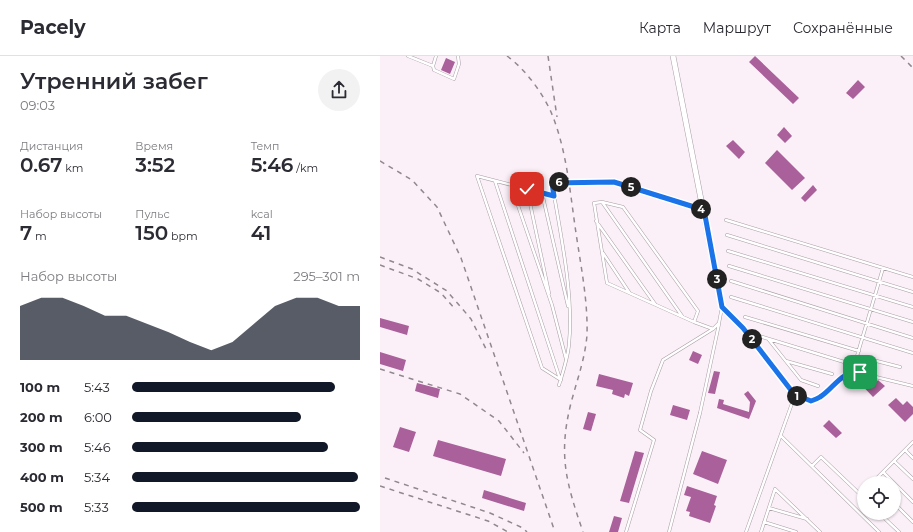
<!DOCTYPE html>
<html lang="ru">
<head>
<meta charset="utf-8">
<style>
	body { margin:0; font-family:Montserrat,sans-serif; background:#f2f2f3; color:#2b2b33; height:100vh; display:flex; flex-direction:column; font-size:15px; white-space:nowrap }
	* { box-sizing:border-box; margin:0 }
	p { font-size:13px; color:#7c7c81 }
	.icon { flex:none; width:22px; height:22px; fill:none; stroke:currentColor; stroke-width:2; stroke-linecap:round; stroke-linejoin:round }
	.map { position:relative; flex:1; overflow:hidden }
	.details { display:flex; flex-direction:column; background:#fff; width:380px }
	.details>* { flex:none }
	.fabs { position:absolute; left:477px; top:420px; display:grid; gap:8px }
	.fabs a { display:grid; place-items:center; width:44px; height:44px; border-radius:50%; background:#fff; box-shadow:0 1px 3px #0004; font-size:20px }
	.pin { position:absolute; display:grid; place-items:center; width:34px; height:34px; color:#fff; margin:-17px; border-radius:8px; box-shadow:0 2px 6px #0006 }
	.km { position:absolute; width:20px; height:20px; margin:-10px; border-radius:50%; background:#222; color:#fff; font-size:11px; line-height:20px; text-align:center }
	.round { display:grid; place-items:center; flex:none; width:42px; height:42px; border-radius:21px; background:#f2f2f3 }
	.overview { display:flex; align-items:center; justify-content:space-between; height:68px; padding:0 20px }
	h1 { font-size:22px; font-weight:600; line-height:30px }
	.stats { display:grid; grid-template-columns:repeat(3,1fr); gap:6px; height:68px; padding:4px 20px }
	.stats div { display:grid; align-content:center }
	.stats b { font-size:20px; font-weight:600 }
	.stats small { font-size:11px; font-weight:400 }
	.stats p { font-size:11px }
	.chart { height:112px; padding:8px 20px }
	.chart p { display:flex; justify-content:space-between }
	.chart svg { width:100%; height:72px; margin-top:4px; fill:#111827; opacity:.7 }
	ul { padding:0 20px; list-style:none; font-size:13px }
	li { display:grid; grid-template-columns:64px 48px 1fr; align-items:center; height:30px }
	li i { height:10px; border-radius:5px; background:#111827 }
	header { display:flex; align-items:center; gap:24px; box-sizing:border-box; height:56px; padding:0 20px; background:#fff; border-bottom:1px solid #e1e1e2 }
	header strong { font-size:19px }
	nav { display:flex; gap:22px; margin-inline-start:auto; font-size:14px }
	main { display:flex; flex:1; min-height:0 }
	.map>svg:first-child { display:block }
</style>
</head>
<body>
<header>
<strong>Pacely</strong>
<nav><a>Карта</a><a>Маршрут</a><a>Сохранённые</a></nav>
</header>
<main>
<section class="details">
<div class="overview"><div><h1>Утренний забег</h1><p>09:03</p></div><a class="round"><svg class="icon" aria-label="share" viewBox="0 0 24 24"><path d="M12 15V3M7 8l5-5 5 5M5 13v7h14v-7"/></svg></a></div>
<div class="stats">
<div><p>Дистанция</p><b>0.67<small> km</small></b></div>
<div><p>Время</p><b>3:52</b></div>
<div><p>Темп</p><b>5:46<small> /km</small></b></div>
</div>
<div class="stats">
<div><p>Набор высоты</p><b>7<small> m</small></b></div>
<div><p>Пульс</p><b>150<small> bpm</small></b></div>
<div><p>kcal</p><b>41</b></div>
</div>
<div class="chart"><p><span>Набор высоты</span>295–301 m</p>
<svg viewBox="0 0 160 44" preserveAspectRatio="none"><path d="M0 44V11L10 6L20 6L30 11L40 17L50 17L60 22L70 27L80 33L90 38L100 33L110 22L120 11L130 6L140 6L150 11L160 11V44z"/></svg>
</div>
<ul>
<li><b>100 m</b>5:43<i style="width:89%"></i></li>
<li><b>200 m</b>6:00<i style="width:74%"></i></li>
<li><b>300 m</b>5:46<i style="width:86%"></i></li>
<li><b>400 m</b>5:34<i style="width:99%"></i></li>
<li><b>500 m</b>5:33<i style="width:100%"></i></li>
</ul>
</section>
<div class="map">
<svg width="533" height="476" viewBox="0 0 533 476">
	<rect width="100%" height="100%" fill="#fbf0f8"/>
	<path fill="#aa609a" d="M375 0 419 42 413 48 369 6Z
		M66 2 75 6 70 18 61 14Z
		M478 24 485 31 473 43 466 37Z
		M404 71 412 80 405 87 397 79Z
		M353 84 365 96 359 103 346 90Z
		M397 94 425 122 412 134 385 107Z
		M433 129 437 134 425 146 421 142Z
		M0 262 29 270 27 279 0 271Z
		M313 295 322 299 318 308 309 304Z
		M0 296 26 304 23 315 0 308Z
		M334 315 340 316 335 338 328 337Z
		M219 318 253 327 249 340 245 338 244 342 232 338 233 334 216 330Z
		M478 320 484 321 486 323 488 322 491 323 495 327 498 324 499 325 505 330 493 341 475 322Z
		M37 327 60 333 58 342 35 335Z
		M368 335 376 345 369 363 337 352 339 343 344 344 343 348 369 356 370 346 364 338Z
		M516 342 523 349 527 345 533 351V358L525 366 508 349Z
		M293 349 310 354 307 364 290 359Z
		M208 356 216 358 211 375 203 373Z
		M449 364 462 377 456 382 443 370Z
		M20 371 36 376 29 396 13 391Z
		M58 384 126 403 121 420 53 400Z
		M255 395 264 397 249 447 240 445Z
		M322 395 347 404 338 428 313 418Z
		M307 430 337 440 334 449 336 450 330 467 309 460 310 456 306 455 311 441 304 439Z
		M104 434 146 447 144 455 102 442Z
		M234 460 242 462 238 476H229Z"/>
	<g fill="none" stroke-linecap="round" stroke-linejoin="round">
		<defs>
			<path id="lane" d="M28 0 53 10 54 14 74 23 79 8 78 0
				M53 10 56 0
				M115 125 180 323
				M131 129 172 249 186 303
				M147 133 169 237
				M162 137 188 250
				M174 140 97 120 162 312 181 324
				M222 146 302 260
				M346 164 533 221
				M216 165 275 248
				M347 179 533 236
				M348 195 533 251
				M223 197 249 236
				M349 210 533 266
				M351 225 533 282
				M351 241 533 297
				M342 251 363 272 415 339 431 345 440 342 461 321 475 316 533 330
				M365 261 479 295
				M314 266 318 255 243 151 222 146 214 147 227 227 314 266 333 273 339 267 342 251
				M379 280 474 309
				M389 284 421 324 438 330
				M477 300 520 311
				M406 305 452 318
				M472 317 503 212
				M179 329C183 316 188 301 189 288 194 238 180 176 172 127L234 126 323 154
				M401 380 499 476
				M525 394 533 402
				M514 405 533 423
				M432 410 441 401 484 442
				M503 416 533 446
				M492 427 533 386
				M514 447 533 466
				M389 452 427 463
				M499 457 519 476
				M384 466 416 476
				M246 476 274 384 260 374 271 335 283 304 333 273
				M289 476 320 357 339 268
				M366 476 415 339
				M381 476 395 433 440 476"/>
			<path id="street" d="M293 0 342 251"/>
		</defs>
		<use href="#lane" stroke="#a79da4" stroke-width="3.5"/>
		<use href="#street" stroke="#a79da4" stroke-width="6"/>
		<use href="#lane" stroke="#fff" stroke-width="2.5"/>
		<use href="#street" stroke="#fff" stroke-width="5"/>
		<path stroke="#90888e" stroke-width="1.5" stroke-dasharray="5 5" stroke-linecap="butt" d="M127 0C145 13 162 36 171 56 187 94 190 137 196 177 201 211 208 245 207 279 205 303 197 324 191 347 178 399 186 426 203 476
			M168 0 177 61
			M521 0 533 12
			M0 105 32 124 57 151 81 202 175 476
			M0 201 32 213 67 235 91 263 107 295
			M0 209 38 223 61 237 76 254
			M0 313 80 338 119 365 144 397
			M5 422 110 457 143 472 147 476
			M0 430 108 465 128 476"/>
	</g>
	<g fill="none" stroke-linecap="round" stroke-linejoin="round">
		<defs>
			<path id="route" d="M147 133 174 140 172 127 234 126 324 154 342 251 363 272 414 338 431 345C434 344 437 343 440 341 453 333 462 314 480 316"/>
		</defs>
		<use href="#route" stroke="#fff" stroke-width="8"/>
		<use href="#route" stroke="#1a73e8" stroke-width="5"/>
	</g>
</svg>
<div class="fabs">
<a><svg class="icon" aria-label="locate" viewBox="0 0 24 24"><circle cx="12" cy="12" r="6"/><path d="M12 2v4M12 18v4M2 12h4M18 12h4"/></svg></a>
</div>
<div class="pin" style="left:480px;top:316px;background:#1e9e55"><svg class="icon" aria-label="arrive" viewBox="0 0 24 24"><path d="M6 21V4h12l-3 4 3 4H6"/></svg></div>
<div class="pin" style="left:147px;top:133px;background:#d93025"><svg class="icon" aria-label="check" viewBox="0 0 24 24"><path d="M5 12l5 5 9-10"/></svg></div>
<b class="km" style="left:417px;top:340px">1</b>
<b class="km" style="left:372px;top:283px">2</b>
<b class="km" style="left:337px;top:223px">3</b>
<b class="km" style="left:321px;top:153px">4</b>
<b class="km" style="left:251px;top:131px">5</b>
<b class="km" style="left:179px;top:126px">6</b>
</div>
</main>
</body>
</html>
